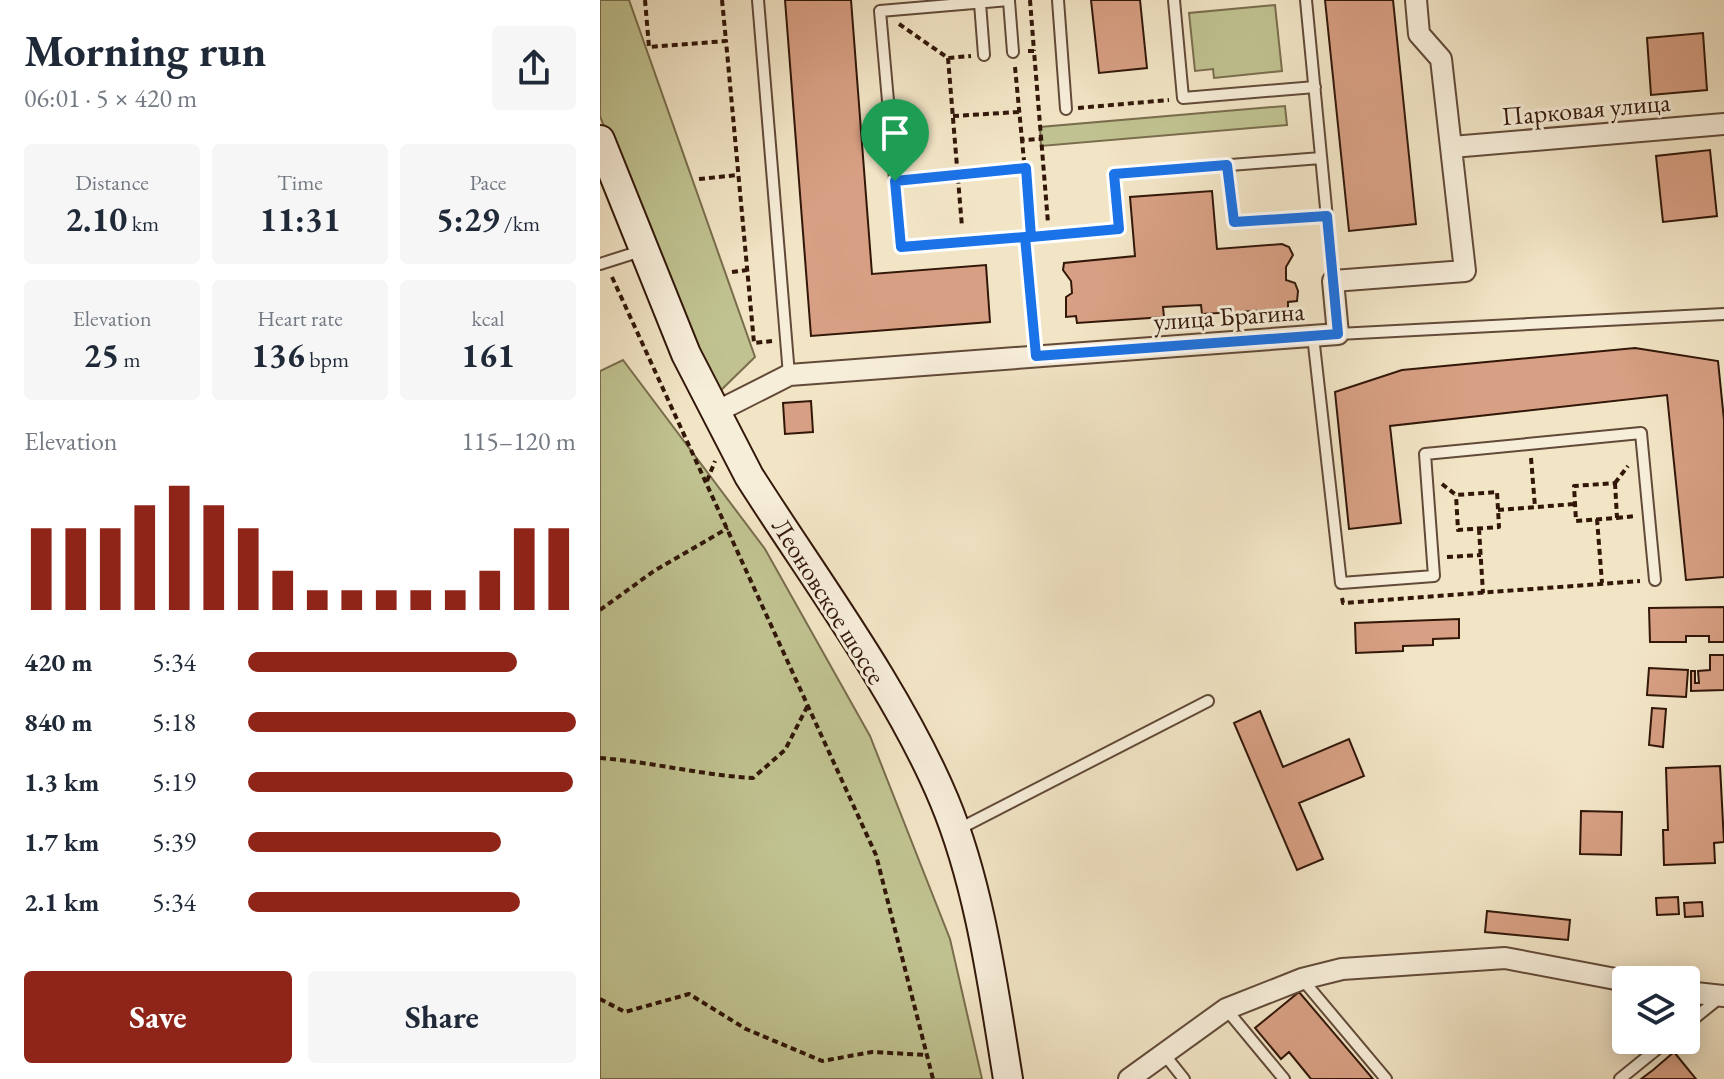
<!DOCTYPE html>
<html lang="en">
<head>
<meta charset="utf-8">
<style>
	body { margin:0; font-family:"EB Garamond",serif; background:#f6f6f7; color:#1f2937; height:100vh; display:flex; flex-direction:column; font-size:30px; white-space:nowrap }
	* { box-sizing:border-box; margin:0 }
	p { font-size:26px; color:#747a83 }
	.icon { flex:none; width:44px; height:44px; fill:none; stroke:currentColor; stroke-width:2; stroke-linecap:round; stroke-linejoin:round }
	.map { position:relative; flex:1; overflow:hidden }
	.sheet { display:flex; flex-direction:column; background:#fff; width:600px }
	.sheet>* { flex:none }
	.buttons { position:absolute; left:1012px; top:966px; display:grid; gap:16px }
	.buttons a { display:grid; place-items:center; width:88px; height:88px; border-radius:8px; background:#fff; box-shadow:0 4px 20px #0003; font-size:40px }
	.pin { position:absolute; display:grid; place-items:center; width:68px; height:68px; color:#fff; margin:-82px -34px; border-radius:50% 50% 50% 0; rotate:-45deg; box-shadow:0 0 8px #0007 }
	.pin .icon { rotate:45deg }
	.round { display:grid; place-items:center; flex:none; width:84px; height:84px; border-radius:8px; background:#f6f6f7 }
	.headline { display:flex; align-items:center; justify-content:space-between; height:136px; padding:0 24px }
	h1 { font-size:44px; font-weight:700; line-height:60px }
	.figures { display:grid; grid-template-columns:repeat(3,1fr); gap:12px; height:136px; padding:8px 24px }
	.figures div { display:grid; align-content:center; border-radius:8px; background:#f6f6f7; text-align:center }
	.figures b { font-size:34px; font-weight:700 }
	.figures small { font-size:22px; font-weight:400 }
	.figures p { font-size:22px }
	.chart { height:224px; padding:16px 24px }
	.chart p { display:flex; justify-content:space-between }
	.chart svg { width:100%; height:144px; margin-top:8px; stroke:#8f2418; stroke-width:6 }
	.cta { display:flex; gap:16px; margin-top:auto; padding:16px 24px }
	.cta a { flex:1; height:92px; border-radius:8px; background:#8f2418; color:#fff; font-size:32px; font-weight:700; line-height:92px; text-align:center }
	.cta a+a { background:#f6f6f7; color:#1f2937 }
	ul { padding:0 24px; list-style:none; font-size:26px }
	li { display:grid; grid-template-columns:128px 96px 1fr; align-items:center; height:60px }
	li i { height:20px; border-radius:10px; background:#8f2418 }
	main { display:flex; flex:1; min-height:0 }
	.map>svg:first-child { display:block }
</style>
</head>
<body>
<main>
<section class="sheet">
<div class="headline"><div><h1>Morning run</h1><p>06:01 · 5 × 420 m</p></div><a class="round"><svg class="icon" aria-label="share" viewBox="0 0 24 24"><path d="M12 15V3M7 8l5-5 5 5M5 13v7h14v-7"/></svg></a></div>
<div class="figures">
<div><p>Distance</p><b>2.10<small> km</small></b></div>
<div><p>Time</p><b>11:31</b></div>
<div><p>Pace</p><b>5:29<small> /km</small></b></div>
</div>
<div class="figures">
<div><p>Elevation</p><b>25<small> m</small></b></div>
<div><p>Heart rate</p><b>136<small> bpm</small></b></div>
<div><p>kcal</p><b>161</b></div>
</div>
<div class="chart"><p><span>Elevation</span>115–120 m</p>
<svg viewBox="0 0 160 44" preserveAspectRatio="none"><path d="M5 44V19M15 44V19M25 44V19M35 44V12M45 44V6M55 44V12M65 44V19M75 44V32M85 44V38M95 44V38M105 44V38M115 44V38M125 44V38M135 44V32M145 44V19M155 44V19"/></svg>
</div>
<ul>
<li><b>420 m</b>5:34<i style="width:82%"></i></li>
<li><b>840 m</b>5:18<i style="width:100%"></i></li>
<li><b>1.3 km</b>5:19<i style="width:99%"></i></li>
<li><b>1.7 km</b>5:39<i style="width:77%"></i></li>
<li><b>2.1 km</b>5:34<i style="width:83%"></i></li>
</ul>
<div class="cta"><a>Save</a><a>Share</a></div>
</section>
<div class="map">
<svg width="1124" height="1079" viewBox="0 0 1124 1079">
	<rect width="100%" height="100%" fill="#f2e5c6"/>
	<filter id="stains"><feTurbulence type="fractalNoise" baseFrequency=".0025" numOctaves="4"/><feColorMatrix values="0 0 0 0 .2 0 0 0 0 .09 0 0 0 0 .02 0 0 0 .5 -.17"/></filter>
	<radialGradient id="worn" r=".72"><stop offset=".6" stop-color="#630" stop-opacity="0"/><stop offset="1" stop-color="#630" stop-opacity=".3"/></radialGradient>
	<path fill="#c0c391" stroke="#796d4d" stroke-width="2" d="M0 0H29L155 357 117 394 78 319 0 116Z
		M675 5 682 71 614 78 613 69 595 71 589 13Z
		M685 106 687 125 441 146 440 127Z
		M23 360 165 549 270 736 350 939 382 1079H0V371Z"/>
	<path fill="#d79f83" stroke="#321709" stroke-width="2" d="M185 0H251L272 274 386 265 390 322 211 336Z
		M491 0H540L547 68 499 73Z
		M725 0H793L816 224 749 231Z
		M1103 33 1107 90 1051 95 1047 38Z
		M1110 150 1117 216 1063 222 1056 156Z
		M612 191 617 249 682 244 689 247 693 255 686 267V280L695 283 698 291 697 301 688 302V309L602 314 601 305 563 307 564 317 477 323 476 316 466 317V297L472 293 471 281 463 270 464 263 535 256 530 197Z
		M1035 348 1118 361 1124 420V577L1086 580 1067 395 790 426 801 523 749 529 735 392 802 370Z
		M211 401 213 432 185 434 183 403Z
		M1124 607V642H1109V636H1086V642H1050L1049 608Z
		M859 619V638L833 639V645L803 646V651L756 653 755 623Z
		M1110 655H1124V690L1091 691V671H1095V683H1099L1098 671 1110 670Z
		M1049 668 1088 670 1086 697 1047 695Z
		M1052 708 1066 709 1063 747 1049 745Z
		M660 711 683 767 749 739 764 776 699 803 723 859 697 870 634 723Z
		M1120 766 1124 842 1114 843 1115 863 1064 865 1063 830H1068L1066 768Z
		M981 811 1022 812 1021 855 980 854Z
		M1078 897 1079 914 1057 915 1056 898Z
		M1102 902 1103 916 1085 917 1084 903Z
		M887 911 970 920 968 940 885 932Z
		M699 992 773 1079H711L689 1052 681 1059 655 1028Z
		M1074 1052 1096 1079H1041L1053 1070Z"/>
	<g fill="none" stroke-linecap="round" stroke-linejoin="round">
		<defs>
			<path id="lane" d="M158 0 189 375
				M409 0 280 11 301 247 425 237 436 356
				M458 0 466 109
				M574 0 583 98 715 87
				M706 0 733 281
				M409 1 413 52
				M380 3 384 55
				M627 165 634 222 727 216
				M425 237 519 229 514 174 721 158
				M0 264 41 251
				M738 334 1124 314
				M713 336 741 583 834 576 825 454 1041 433 1055 580
				M357 830 608 701
				M702 979 786 1079
				M626 1009 684 1079
				M1086 1025 1122 996
				M564 1054 584 1079
				M1020 1079 1068 1040"/>
			<path id="street" d="M852 147 1124 124
				M116 412 189 375 738 334 733 281 865 271 841 59 819 34 816 0
				M1086 992 1124 996
				M529 1079 626 1009 702 979 742 969 905 958 1026 981"/>
			<path id="secondary" d="M0 140 86 354 149 476C213 577 298 690 344 800 380 886 393 987 408 1079"/>
		</defs>
		<use href="#lane" stroke="#624a38" stroke-width="14"/>
		<use href="#street" stroke="#624a38" stroke-width="24"/>
		<use href="#secondary" stroke="#321709" stroke-width="32"/>
		<path stroke="#321709" stroke-width="4" stroke-dasharray="6 4" stroke-linecap="butt" d="M45 0 49 47 126 41 154 343 172 341
			M122 0 126 41
			M430 0 434 51
			M299 24 348 58 371 56
			M428 51H434L448 223
			M348 58 362 227
			M415 67 422 140
			M478 108 569 100
			M353 116 419 112
			M99 179 138 175
			M309 179 426 168
			M430 223 422 140 441 139
			M132 272 147 270
			M12 277 276 855 333 1079
			M931 458 935 507
			M107 481 115 461
			M1015 483 1017 518 976 521 974 486Z
			M1015 483 1028 466
			M842 484 856 495 897 492 899 527 858 530 856 495
			M898 510 975 504
			M1017 518 1035 516
			M997 519 1002 583
			M879 529 883 593
			M847 557 881 555
			M742 598 743 603 1040 581
			M0 610 54 571 128 528
			M0 758C52 762 101 775 153 778L185 750 208 705
			M0 999 25 1012 89 994 146 1029 222 1061 272 1052 327 1055"/>
		<use href="#lane" stroke="#f7eeda" stroke-width="10"/>
		<use href="#street" stroke="#f7eeda" stroke-width="20"/>
		<use href="#secondary" stroke="#f7eeda" stroke-width="28"/>
	</g>
	<g fill="none" stroke-linecap="round" stroke-linejoin="round">
		<defs>
			<path id="route" d="M627 165 634 222 727 216 738 334 436 356 425 237 301 247 295 181 426 168 431 237 519 229 514 174Z"/>
		</defs>
		<use href="#route" stroke="#fff" stroke-width="16"/>
		<use href="#route" stroke="#1a73e8" stroke-width="10"/>
	</g>
	<g text-anchor="middle" dominant-baseline="central" stroke-width="6" stroke-linejoin="round" paint-order="stroke">
		<g font-size="26" fill="#321709" stroke="#f7eeda">
			<text transform="translate(986 109) rotate(-5)">Парковая улица</text>
			<text transform="translate(629 316) rotate(-4)">улица Брагина</text>
			<text transform="translate(229 601) rotate(58)">Леоновское шоссе</text>
		</g>
	</g>
	<rect width="100%" height="100%" filter="url(#stains)"/>
	<rect width="100%" height="100%" fill="url(#worn)"/>
</svg>
<div class="buttons">
<a><svg class="icon" aria-label="layers" viewBox="0 0 24 24"><path d="M12 4l9 5-9 5-9-5zM3 14l9 5 9-5"/></svg></a>
</div>
<div class="pin" style="left:295px;top:181px;background:#1e9e55"><svg class="icon" aria-label="arrive" viewBox="0 0 24 24"><path d="M6 21V4h12l-3 4 3 4H6"/></svg></div>
</div>
</main>
</body>
</html>
